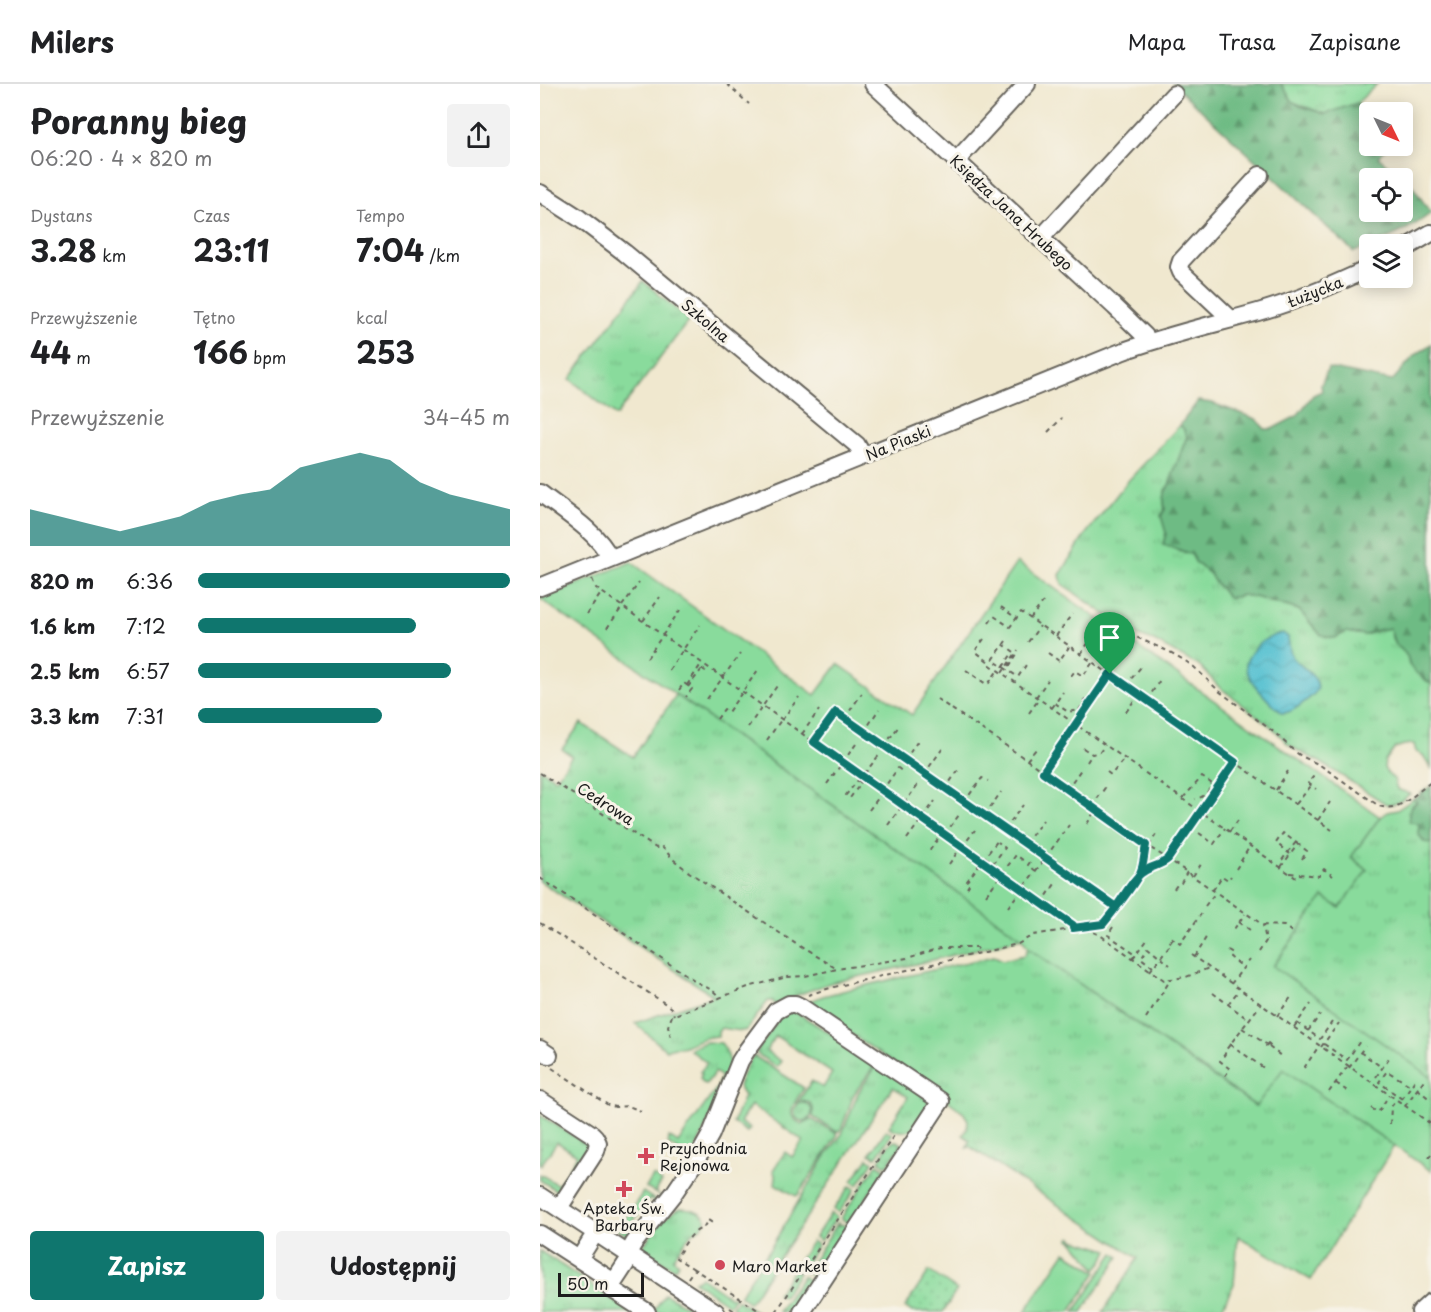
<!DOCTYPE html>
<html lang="pl">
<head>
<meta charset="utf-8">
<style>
	body { margin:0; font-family:"Playpen Sans",sans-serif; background:#f2f2f2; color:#202124; height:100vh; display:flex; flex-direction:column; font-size:22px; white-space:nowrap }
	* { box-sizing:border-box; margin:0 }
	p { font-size:20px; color:#757577 }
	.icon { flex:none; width:33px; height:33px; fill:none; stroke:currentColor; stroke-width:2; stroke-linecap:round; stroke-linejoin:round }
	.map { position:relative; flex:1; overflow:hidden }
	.sheet { display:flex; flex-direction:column; background:#fff; width:540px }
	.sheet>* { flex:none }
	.needle { width:39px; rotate:133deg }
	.buttons { position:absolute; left:819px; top:18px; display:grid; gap:12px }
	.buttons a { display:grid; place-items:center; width:54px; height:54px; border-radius:6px; background:#fff; box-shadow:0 3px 15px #0003; font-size:30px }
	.scale { position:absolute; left:18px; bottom:15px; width:86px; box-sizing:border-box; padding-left:6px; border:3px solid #1c1c1c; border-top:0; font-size:16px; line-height:21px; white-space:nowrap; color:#1c1c1c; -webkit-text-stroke:4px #f7f3e8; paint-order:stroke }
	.pin { position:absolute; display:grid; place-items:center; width:51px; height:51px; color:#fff; margin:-62px -26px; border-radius:50% 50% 50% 0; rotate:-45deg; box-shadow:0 0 6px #0007 }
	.pin .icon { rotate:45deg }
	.round { display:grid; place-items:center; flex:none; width:63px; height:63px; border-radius:6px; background:#f2f2f2 }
	.headline { display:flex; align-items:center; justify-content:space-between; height:102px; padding:0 30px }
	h1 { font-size:33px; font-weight:700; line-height:45px }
	.figures { display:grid; grid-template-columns:repeat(3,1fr); gap:9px; height:102px; padding:6px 30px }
	.figures div { display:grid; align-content:center }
	.figures b { font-size:30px; font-weight:700 }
	.figures small { font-size:16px; font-weight:400 }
	.figures p { font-size:16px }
	.chart { height:168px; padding:12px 30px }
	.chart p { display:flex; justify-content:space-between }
	.chart svg { width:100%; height:108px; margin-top:6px; fill:#0f766e; opacity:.7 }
	.primary-button { display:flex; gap:12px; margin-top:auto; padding:12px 30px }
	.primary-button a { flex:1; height:69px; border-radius:6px; background:#0f766e; color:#fff; font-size:24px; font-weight:700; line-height:69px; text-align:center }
	.primary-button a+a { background:#f2f2f2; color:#202124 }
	ul { padding:0 30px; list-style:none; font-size:20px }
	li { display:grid; grid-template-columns:96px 72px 1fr; align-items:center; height:45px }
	li i { height:15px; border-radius:8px; background:#0f766e }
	header { display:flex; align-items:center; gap:36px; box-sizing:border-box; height:84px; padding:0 30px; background:#fff; border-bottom:2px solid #e0e0e0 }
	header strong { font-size:28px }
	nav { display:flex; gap:33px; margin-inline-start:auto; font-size:21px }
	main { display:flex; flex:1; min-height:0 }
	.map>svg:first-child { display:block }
</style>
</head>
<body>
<header>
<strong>Milers</strong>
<nav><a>Mapa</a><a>Trasa</a><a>Zapisane</a></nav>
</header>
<main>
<section class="sheet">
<div class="headline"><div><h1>Poranny bieg</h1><p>06:20 · 4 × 820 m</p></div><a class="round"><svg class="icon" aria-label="share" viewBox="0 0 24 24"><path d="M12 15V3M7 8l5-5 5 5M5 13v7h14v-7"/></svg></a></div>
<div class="figures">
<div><p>Dystans</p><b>3.28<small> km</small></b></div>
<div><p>Czas</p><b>23:11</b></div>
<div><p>Tempo</p><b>7:04<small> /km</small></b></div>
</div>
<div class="figures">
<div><p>Przewyższenie</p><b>44<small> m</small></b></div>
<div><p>Tętno</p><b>166<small> bpm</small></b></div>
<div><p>kcal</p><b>253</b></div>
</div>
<div class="chart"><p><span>Przewyższenie</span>34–45 m</p>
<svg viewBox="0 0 160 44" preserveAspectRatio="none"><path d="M0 44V29L10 32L20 35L30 38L40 35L50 32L60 26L70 23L80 21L90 12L100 9L110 6L120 9L130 18L140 23L150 26L160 29V44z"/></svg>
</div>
<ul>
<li><b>820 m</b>6:36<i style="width:100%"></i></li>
<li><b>1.6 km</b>7:12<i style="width:70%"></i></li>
<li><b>2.5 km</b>6:57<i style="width:81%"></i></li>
<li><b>3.3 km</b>7:31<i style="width:59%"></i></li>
</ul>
<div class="primary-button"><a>Zapisz</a><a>Udostępnij</a></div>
</section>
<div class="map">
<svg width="891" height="1228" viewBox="0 0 891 1228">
	<defs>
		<pattern id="grass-tufts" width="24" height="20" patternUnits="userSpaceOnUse" patternTransform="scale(1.5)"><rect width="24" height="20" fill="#89db9c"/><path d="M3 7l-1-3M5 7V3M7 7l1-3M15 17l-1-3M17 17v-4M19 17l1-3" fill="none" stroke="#76bb86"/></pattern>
		<pattern id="forest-firs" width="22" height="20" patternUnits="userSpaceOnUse" patternTransform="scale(1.5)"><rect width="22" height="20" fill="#6ebb84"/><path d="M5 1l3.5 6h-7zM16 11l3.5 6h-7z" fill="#5a976b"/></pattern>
		<pattern id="park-dots" width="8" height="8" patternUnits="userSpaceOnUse" patternTransform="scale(1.5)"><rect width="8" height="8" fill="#89db9c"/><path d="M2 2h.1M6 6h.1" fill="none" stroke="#76bb86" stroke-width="1.8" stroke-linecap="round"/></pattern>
		<pattern id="water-waves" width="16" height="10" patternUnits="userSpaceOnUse" patternTransform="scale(1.5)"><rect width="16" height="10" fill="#56c1d1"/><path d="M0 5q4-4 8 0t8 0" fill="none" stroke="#4aa5b3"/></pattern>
	</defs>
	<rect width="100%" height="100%" fill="#f7f3e8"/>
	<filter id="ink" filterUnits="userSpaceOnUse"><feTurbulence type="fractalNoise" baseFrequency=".0167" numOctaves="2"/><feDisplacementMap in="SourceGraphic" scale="12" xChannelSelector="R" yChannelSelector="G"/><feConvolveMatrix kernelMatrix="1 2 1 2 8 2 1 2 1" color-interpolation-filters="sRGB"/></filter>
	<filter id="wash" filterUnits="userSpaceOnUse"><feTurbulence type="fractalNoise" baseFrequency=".008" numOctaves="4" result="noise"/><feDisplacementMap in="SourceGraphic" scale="24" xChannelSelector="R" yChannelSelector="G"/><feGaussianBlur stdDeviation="1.35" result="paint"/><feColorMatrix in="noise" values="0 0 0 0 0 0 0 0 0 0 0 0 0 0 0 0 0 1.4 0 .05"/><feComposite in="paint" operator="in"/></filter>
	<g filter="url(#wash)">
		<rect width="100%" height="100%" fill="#f0e8cf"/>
		<path fill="url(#grass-tufts)" stroke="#527c5c" stroke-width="1.5" d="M741 0H837L817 19 785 30 753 18Z
			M103 197 149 236 76 332 30 295Z
			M640 341 643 344 647 352 629 401 625 409 624 417 626 449 623 460 642 468 651 470 656 479 670 490 674 497 696 513 702 511 715 513 759 526 780 550 795 554 806 548 825 551 839 546 851 544 852 554 856 561 865 568 886 596 891 600V684L883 671 876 668 874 660 864 661 855 664 845 677 844 684 848 690 854 695 857 705 870 710C863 715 856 722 846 720L780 678 762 669 749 661 734 645 678 602 661 583 614 557 602 553 585 544 522 500 520 491 545 451 587 398Z
			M136 611 482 854 376 880 290 899 260 910 236 921 232 917H228L206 946 202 947 181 944 178 948V952C164 953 158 956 145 962 138 964 133 962 126 966L95 939 174 912 0 797V685L16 695 32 672 22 665 41 639 93 673Z
			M873 715 877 717 870 723 879 740 883 757 891 759V993L733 883 783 812 800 824 827 786 811 773 840 733 847 728 857 726Z
			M488 864 715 1022 742 984 854 1062 771 1196 698 1152 694 1200 680 1228H563L598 1174 429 1062 426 1065 430 1056 423 1051 427 1044 428 1036 423 1028 395 1007 265 919 283 912 319 903 454 872 463 876 485 871Z
			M254 927 337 978 314 1010 301 1046 297 1048 273 1033V1024L270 1019 262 1017 257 1019 272 997 283 1004 292 989 236 952 226 967 241 977 237 983 216 969 239 934 242 930Z
			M166 958 181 959C190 970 190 979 189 993L151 1075 128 1060 129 1053 138 1059 179 1001 178 999 182 993 175 988 166 1000 163 999 160 994 162 990 160 988 167 979 150 966 153 963Z
			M214 972 264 1004C256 1017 242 1032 262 1040L271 1035 296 1049 297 1052 258 1111 256 1112 235 1100 236 1093 233 1086 245 1068 252 1073 263 1057 211 1021 200 1038 210 1045 207 1048 193 1039 204 1012 198 1002C202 992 206 979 214 972Z
			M338 979 387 1014 389 1020 371 1046C363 1048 356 1048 349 1043L368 1013 353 1003 210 1218H209L200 1212V1211L230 1165 285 1073 302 1050 318 1009Z
			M254 1028a9 9 0 1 1 18 0a9 9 0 1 1-18 0Z
			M0 1031 46 1060 50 1055 53 1060 33 1089 28 1086 37 1071 17 1058 1 1081 0 1080Z
			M346 1046 352 1050 336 1073 330 1070Z
			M356 1057 362 1060 347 1082 339 1077C343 1070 348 1058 356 1057Z
			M328 1074 333 1078 318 1101 312 1097Z
			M337 1080 345 1085 321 1122 324 1126 312 1142 301 1134Z
			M26 1089 31 1092 20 1109 0 1096V1090L18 1101Z
			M113 1092 122 1098 115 1108 122 1113 106 1104Z
			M310 1102 315 1105 299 1129 294 1125Z
			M103 1108 118 1118 117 1120 110 1115 88 1144 92 1153 91 1154 78 1146Z
			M141 1124C150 1124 161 1127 166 1135L162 1143C149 1149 141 1163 133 1175L139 1179 134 1185 104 1166 103 1162C113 1148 124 1131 141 1124Z
			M291 1129 297 1133 280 1157 275 1153Z
			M299 1137 298 1142 302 1140 310 1145 277 1196 266 1188Z
			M272 1157 278 1161 262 1185 256 1181Z
			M0 1167 92 1228H0Z
			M254 1185 259 1189 243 1213 237 1210Z
			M263 1192 274 1200 255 1228H238Z
			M161 1193 190 1213H195L189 1221 154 1197Z
			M125 1210 156 1228H117L114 1226Z
			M197 1216 217 1228H199L192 1223Z"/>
		<path fill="url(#forest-firs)" stroke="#456c50" stroke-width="1.5" fill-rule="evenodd" d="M633 0H741L753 18 760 22 785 30 817 19 829 30 830 62H848L838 73 873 103 891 129C868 148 839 157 814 168ZM830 94H862V128H830Z
			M891 260V600L875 588 869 581C869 569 861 567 855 559 852 555 852 550 850 544L839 546 825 551 806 548 795 554 787 553 780 550 759 526 715 513 702 511 696 513 688 514 674 497 670 490 656 479 651 470 623 460 626 449 621 432 625 425 624 417 625 409 629 401 647 352 643 344 640 341 658 317 672 319 716 335 725 345H732L757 332 773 311 782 307 781 301 788 284 852 297 873 273Z
			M891 702V759L884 758 878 749 879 740 869 737C868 727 869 724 877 718L873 715Z"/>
		<path fill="url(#park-dots)" stroke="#527c5c" stroke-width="1.5" d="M389 1187 417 1206 403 1228H372L365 1223Z"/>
		<path fill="#89db9c" stroke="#527c5c" stroke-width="1.5" d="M91 478 275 611 298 580 372 631 477 478 840 733 811 773 827 786 800 824 783 813 733 882 891 993V1087L743 985 716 1022 488 864 482 854 0 515Z
			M532 1153 534 1156 568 1166 563 1177 556 1185 533 1157 530 1156V1154Z
			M525 1168 557 1188 530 1228H485Z
			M574 1169 579 1173 542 1228H534Z"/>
		<path fill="url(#water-waves)" stroke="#396e76" stroke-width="1.5" d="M743 549 748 553C749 560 749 566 752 572 757 581 782 593 777 606 775 610 770 613 767 616 759 622 751 629 742 629 731 620 706 596 706 581 706 577 709 572 712 568 719 557 730 552 743 549Z"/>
	</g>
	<g filter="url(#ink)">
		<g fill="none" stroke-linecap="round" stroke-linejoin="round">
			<defs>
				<path id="minor" d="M333 0 575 223 605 252 609 257
					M416 77 487 0
					M0 109 39 134 85 169 317 361 323 372
					M500 155 634 10
					M862 166 891 149
					M691 235 641 188 639 183 641 177 720 91
					M0 409C22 426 59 449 70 474
					M0 503 581 268C626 251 672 241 718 228 757 217 793 201 830 184
					M0 965 9 971
					M0 1016 52 1050 55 1053 58 1059 56 1067 19 1124
					M0 1112 176 1228
					M0 1150 74 1198
					M88 1169 94 1159 134 1109 157 1075 171 1050 200 977 207 966 236 927 249 920H255L261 923 401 1017 262 1228
					M91 1172 70 1204 107 1228
					M39 1175 56 1148
					M880 1228 891 1218"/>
			</defs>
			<use href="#minor" stroke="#66635b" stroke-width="20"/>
			<path stroke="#66635b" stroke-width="2" stroke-dasharray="4.5 4.5" stroke-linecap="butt" d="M187 0 209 20
				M508 348 522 334
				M52 495 56 504 343 707 517 830 533 841V844
				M82 522 99 499
				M461 523 476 534
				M47 530 62 508
				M490 535 503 518
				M103 537 120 513
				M449 539 454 532 470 543 481 528 792 746
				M67 544 83 522
				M589 550 630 568 644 576 654 583 679 607 735 649 753 666 761 672 780 681 839 722C860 729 875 709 891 698
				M516 552 532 530
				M444 555 435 567 449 578V580L756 794
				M466 557 453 576 478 593 486 581
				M488 558 500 542
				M463 560 477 570 467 586
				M508 569 519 577 529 563
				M541 570 554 550 548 546
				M107 574 140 526
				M463 583 473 568
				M162 585 169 589
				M129 586 160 541
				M426 586 446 600 449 599 458 586
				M566 587 582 563
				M462 589 478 566
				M531 592 535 587 543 592 553 578
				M147 601 162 579
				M586 601 601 583
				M148 603 162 585
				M139 606 144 599 152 605 146 613
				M496 613 508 596
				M167 615 200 570
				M397 615 487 676 609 763 628 775 723 841 744 842 752 848
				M607 616 620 596
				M515 619 528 628 539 626 546 615 550 618
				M512 624 523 608
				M586 628 598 611
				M489 629 499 615
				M305 634 322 609
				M177 635 184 625 188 628 218 586
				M242 636 259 613
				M208 643 239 599
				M324 648 339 625
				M262 650 279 626
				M227 656 241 636
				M274 658 296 628 575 822
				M344 662 359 642
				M543 664 552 670 560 668 565 661
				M365 676 379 655
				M487 676 496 665
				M547 678 552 670
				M503 688 570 590
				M567 688 571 691 584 675
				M0 689 116 764 121 762 134 776 149 788 256 860 297 885
				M384 690 403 664
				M774 692 768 699 776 705
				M318 696 321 699 310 714 306 711Z
				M319 697 339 671
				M287 700 316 660
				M405 705 419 685
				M527 705 542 684
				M736 706 748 687
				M342 707 358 684 363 688
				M643 714 662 693 671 699C669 709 664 713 655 715
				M424 718 442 694 448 697
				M756 720 771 702
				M552 722 567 701
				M329 726 342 709
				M445 731 461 708
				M778 736 790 718
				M547 740 556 725
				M348 741 379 699
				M465 745 483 721
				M690 747 699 735
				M659 749 674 760 685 744
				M405 750 419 731
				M367 755 395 717
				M486 759 503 736
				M609 762 617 749
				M422 763 435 746
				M390 766 402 749
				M750 770 736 759 743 749 758 760
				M445 773 453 779 465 764 458 758
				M506 773 529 741
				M742 776 756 758
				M503 777 513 784
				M490 778 488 781 496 787
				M409 780 422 762
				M741 783 758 760 767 767 762 775
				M696 785 710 762
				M750 789 779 792 784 785 793 792
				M600 790C609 783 620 782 628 775L695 678
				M653 792 662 779
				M0 794 157 898C164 903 177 906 179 915
				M427 804 430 799 427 797 458 756
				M634 805 637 801 641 799 647 788
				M673 806 682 792 688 796 691 792
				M446 811 476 771 484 777
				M502 819 517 797
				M665 822 676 808
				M468 823 504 776
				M699 838 710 846
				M0 839 126 920 131 924 134 931
				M573 843 568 851 596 870
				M536 845 548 846 560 851 624 896 646 893 669 884
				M694 845 705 830
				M631 853 640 860 661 830
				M687 866 692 869 690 873 703 883
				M719 868 726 857 723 841
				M651 871 891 1040
				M654 873 667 852
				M593 874 608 854
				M613 883 601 874 608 863 630 881
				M610 887 629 862 628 861 632 855
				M691 900 709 876
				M673 909 705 933
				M268 911 290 904 478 860 493 851 563 840 584 812 601 787 606 761
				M688 920 699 906
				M737 932 752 912
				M606 934 631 895
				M757 939 780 955 792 938
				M754 943 771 920
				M702 944 726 960
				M768 947 780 931
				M131 953 128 942 132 932 208 903 247 893 265 892 297 885 367 874 400 864H436L439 868
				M728 959 730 961 728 964 726 962Z
				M690 960 725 985
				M784 960 807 976 820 957
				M729 963 741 972
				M781 963 799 939
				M820 968 843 984
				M12 984 68 1021 76 1023 88 1022 101 1027
				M764 984 779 962
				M809 984 825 962
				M685 992 690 985 680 977 685 970V967L721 920
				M836 993 851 971
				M796 999 810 1009
				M877 1005 891 1016
				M789 1008 807 983
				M862 1015 839 998 847 987 871 1002
				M862 1015 877 993
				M865 1022 886 993
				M831 1024 837 1028 839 1027 849 1011
				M850 1040 851 1023 856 1016
				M889 1073 891 1070
				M154 1185 136 1174C143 1163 151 1147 163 1144L168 1136 174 1140
				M148 1194 154 1185 221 1228
				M190 1224 196 1228
				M236 1228 355 1050"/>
			<use href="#minor" stroke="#fff" stroke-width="16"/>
		</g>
	</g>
	<g fill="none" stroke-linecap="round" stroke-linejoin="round" filter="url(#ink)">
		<defs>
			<path id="route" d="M570 590 503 688 606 761C604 770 604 781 600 789 591 806 575 825 563 840L533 844V841L517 830 274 658 296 628 576 823C583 814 594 793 603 788 611 782 620 782 628 775L695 678 570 590"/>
		</defs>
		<use href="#route" stroke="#fff" stroke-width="12"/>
		<use href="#route" stroke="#0f766e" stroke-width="8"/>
	</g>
	<g fill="#d1495b" stroke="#f7f3e8" stroke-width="2">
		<path d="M103 1063h6v6h6v6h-6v6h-6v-6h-6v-6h6z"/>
		<path d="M81 1096h6v6h6v6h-6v6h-6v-6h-6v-6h6z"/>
		<circle cx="180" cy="1181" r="6"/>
	</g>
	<g text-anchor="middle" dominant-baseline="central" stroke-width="6" stroke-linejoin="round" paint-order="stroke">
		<g font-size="15" fill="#1c1c1c" stroke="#f7f3e8">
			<text transform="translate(472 128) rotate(43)">Księdza Jana Hrubego</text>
			<text transform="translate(775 207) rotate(-22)">Łużycka</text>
			<text transform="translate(166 236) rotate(40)">Szkolna</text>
			<text transform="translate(358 358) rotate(-22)">Na Piaski</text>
			<text transform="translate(66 719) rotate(33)">Cedrowa</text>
		</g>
		<g font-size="15" fill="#1c1c1c" stroke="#f7f3e8" text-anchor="start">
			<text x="120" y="1063">Przychodnia<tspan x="120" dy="17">Rejonowa</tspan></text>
			<text x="84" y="1123" text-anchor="middle">Apteka Św.<tspan x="84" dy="17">Barbary</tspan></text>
			<text x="192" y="1181">Maro Market</text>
		</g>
	</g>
</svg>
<div class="buttons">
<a><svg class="needle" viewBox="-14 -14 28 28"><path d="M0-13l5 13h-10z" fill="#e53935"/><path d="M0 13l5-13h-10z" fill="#757577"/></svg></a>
<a><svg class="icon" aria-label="locate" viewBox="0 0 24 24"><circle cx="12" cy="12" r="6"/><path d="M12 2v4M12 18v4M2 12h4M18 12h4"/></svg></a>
<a><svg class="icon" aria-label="layers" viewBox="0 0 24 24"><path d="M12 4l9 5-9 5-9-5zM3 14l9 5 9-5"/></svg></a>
</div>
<div class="scale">50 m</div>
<div class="pin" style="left:570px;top:590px;background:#1e9e55"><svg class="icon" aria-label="arrive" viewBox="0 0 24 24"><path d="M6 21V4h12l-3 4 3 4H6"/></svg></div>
</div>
</main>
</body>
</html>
